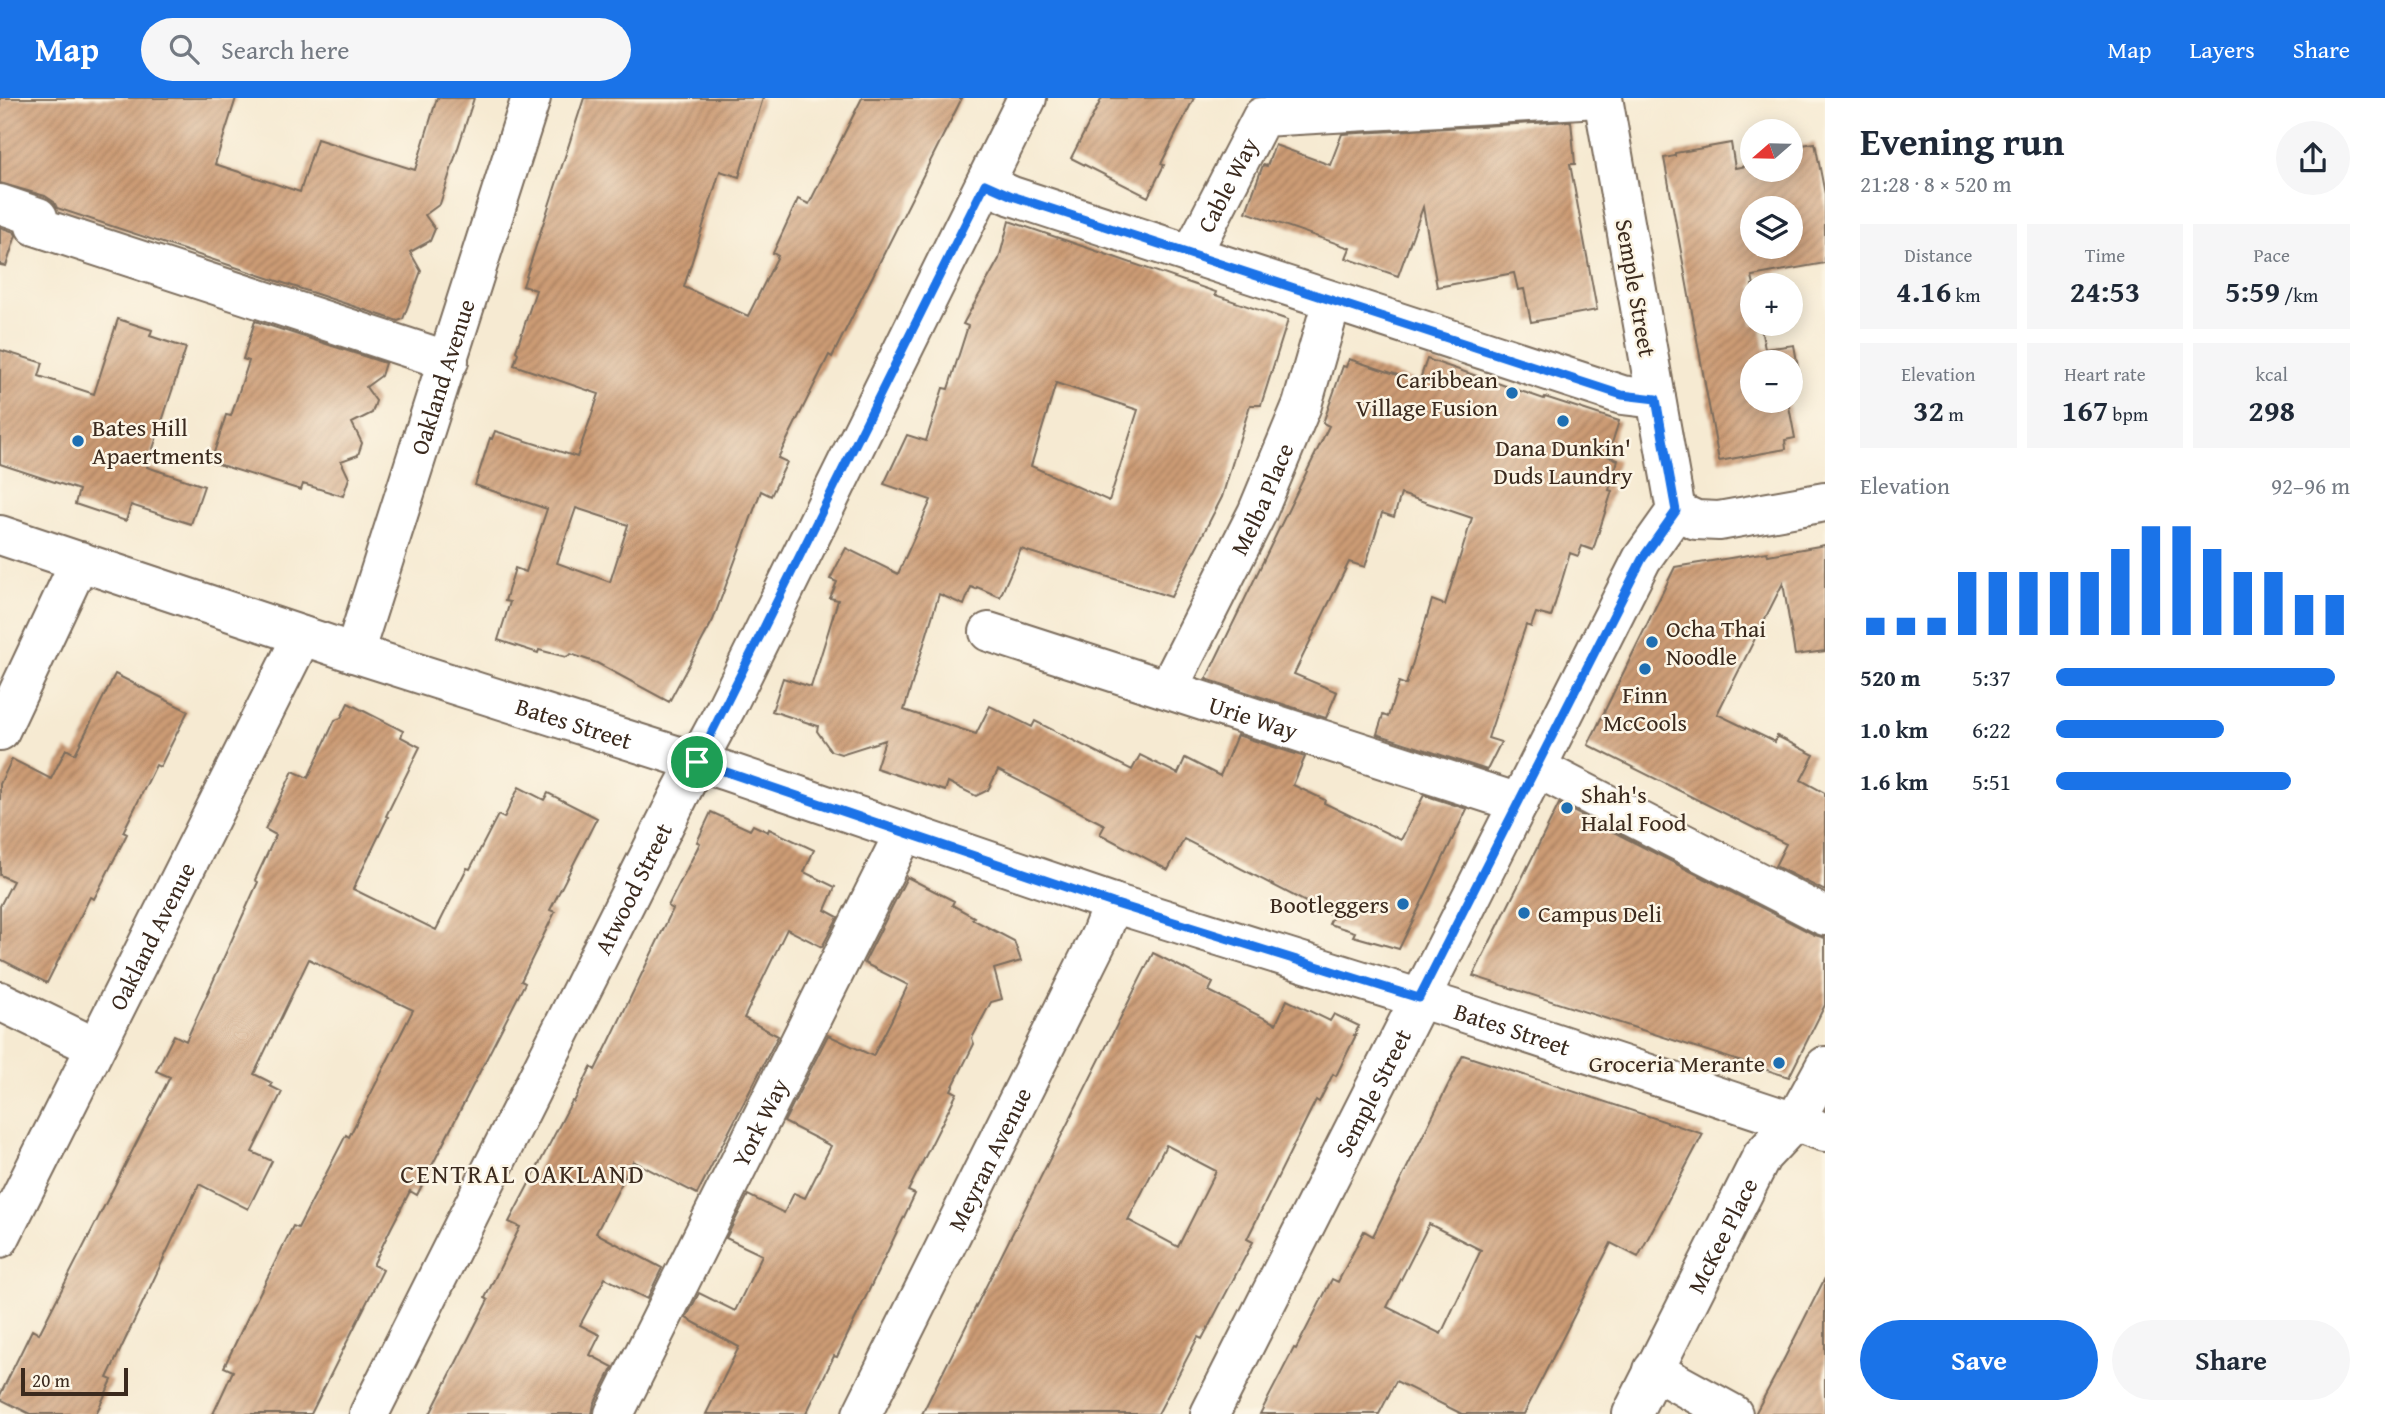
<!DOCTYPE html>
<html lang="en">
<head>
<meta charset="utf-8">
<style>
	body { margin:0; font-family:"Gentium Book Plus",serif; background:#f6f6f7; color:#1f2937; height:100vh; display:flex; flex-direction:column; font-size:26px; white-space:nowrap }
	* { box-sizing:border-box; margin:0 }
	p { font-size:23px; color:#747a83 }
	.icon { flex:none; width:38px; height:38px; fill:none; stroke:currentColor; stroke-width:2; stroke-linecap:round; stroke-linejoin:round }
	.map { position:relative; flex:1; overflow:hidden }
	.side { display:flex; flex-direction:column; background:#fff; width:560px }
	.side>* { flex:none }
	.needle { width:46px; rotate:250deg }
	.fabs { position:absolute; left:1740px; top:21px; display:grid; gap:14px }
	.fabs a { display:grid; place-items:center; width:63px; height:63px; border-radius:50%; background:#fff; box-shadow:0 4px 18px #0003; font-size:35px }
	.scale { position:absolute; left:21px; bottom:18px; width:107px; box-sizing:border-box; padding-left:7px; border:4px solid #3b2a1e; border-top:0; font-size:19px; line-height:24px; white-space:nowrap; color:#3b2a1e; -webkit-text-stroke:5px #fcf5e5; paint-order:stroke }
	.pin { position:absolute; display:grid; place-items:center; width:60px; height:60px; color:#fff; margin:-30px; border:4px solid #fff; border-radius:50%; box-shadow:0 2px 7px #0007 }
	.round { display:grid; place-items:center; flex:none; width:74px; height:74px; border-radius:37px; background:#f6f6f7 }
	.overview { display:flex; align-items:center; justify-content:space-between; height:119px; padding:0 35px }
	h1 { font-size:38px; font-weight:800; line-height:52px }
	.stats { display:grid; grid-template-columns:repeat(3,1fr); gap:10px; height:119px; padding:7px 35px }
	.stats div { display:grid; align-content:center; border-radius:0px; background:#f6f6f7; text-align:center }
	.stats b { font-size:30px; font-weight:800 }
	.stats small { font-size:19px; font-weight:400 }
	.stats p { font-size:19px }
	.chart { height:196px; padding:14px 35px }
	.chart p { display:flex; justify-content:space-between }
	.chart svg { width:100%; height:126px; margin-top:7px; stroke:#1a73e8; stroke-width:6 }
	.cta { display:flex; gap:14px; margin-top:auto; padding:14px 35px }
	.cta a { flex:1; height:80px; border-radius:42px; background:#1a73e8; color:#fff; font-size:28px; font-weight:800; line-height:80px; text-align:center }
	.cta a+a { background:#f6f6f7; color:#1f2937 }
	ul { padding:0 35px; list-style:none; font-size:23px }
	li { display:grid; grid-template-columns:112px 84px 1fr; align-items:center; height:52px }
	li i { height:18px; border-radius:9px; background:#1a73e8 }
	header { display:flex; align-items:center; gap:42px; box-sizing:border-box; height:98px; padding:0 35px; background:#1a73e8; color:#fff }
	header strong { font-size:33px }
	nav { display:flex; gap:38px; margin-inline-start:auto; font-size:24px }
	.search { width:490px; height:63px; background:#f6f6f7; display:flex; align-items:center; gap:18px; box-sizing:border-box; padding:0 24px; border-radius:38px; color:#747a83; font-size:26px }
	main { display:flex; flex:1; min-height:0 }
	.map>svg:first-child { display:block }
</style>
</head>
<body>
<header>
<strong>Map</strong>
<div class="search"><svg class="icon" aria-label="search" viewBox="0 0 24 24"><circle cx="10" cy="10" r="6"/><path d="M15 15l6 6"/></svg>Search here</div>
<nav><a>Map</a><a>Layers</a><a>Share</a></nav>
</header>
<main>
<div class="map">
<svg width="1825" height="1316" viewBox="0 0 1825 1316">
	<defs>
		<pattern id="building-hatch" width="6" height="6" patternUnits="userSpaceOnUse" patternTransform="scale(1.75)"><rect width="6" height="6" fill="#cc9b75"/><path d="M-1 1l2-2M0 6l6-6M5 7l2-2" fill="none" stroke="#a77f5f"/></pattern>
	</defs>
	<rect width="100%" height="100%" fill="#fcf5e5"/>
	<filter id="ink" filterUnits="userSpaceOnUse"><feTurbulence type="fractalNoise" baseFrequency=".0143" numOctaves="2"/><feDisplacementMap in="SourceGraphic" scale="14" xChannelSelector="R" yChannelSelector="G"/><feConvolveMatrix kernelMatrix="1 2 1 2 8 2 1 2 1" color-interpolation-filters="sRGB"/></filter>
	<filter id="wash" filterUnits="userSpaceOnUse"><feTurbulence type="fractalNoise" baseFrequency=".00686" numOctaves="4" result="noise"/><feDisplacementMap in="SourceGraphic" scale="28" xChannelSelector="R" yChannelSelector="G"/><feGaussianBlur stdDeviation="1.57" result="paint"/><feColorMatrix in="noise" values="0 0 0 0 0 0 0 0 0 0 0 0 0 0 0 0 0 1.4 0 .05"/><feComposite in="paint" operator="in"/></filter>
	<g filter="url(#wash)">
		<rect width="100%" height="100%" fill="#f6ead2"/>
		<g id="blocks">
			<path fill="url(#building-hatch)" fill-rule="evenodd" d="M0 0H236L215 66 300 94 317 41 415 72 437 0H474L440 106 425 117 435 131 430 143 410 154 421 173 403 221 398 223 57 110 54 104 45 98 0 85Z
				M584 0H763L739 79 720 73 684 189 748 218 778 158 773 155 798 101 809 106 862 0H962L832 259 829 257 778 360 787 364 771 398 761 393 713 522 669 604 597 565 571 556 566 559 539 552 538 555 498 542 510 504 505 503 515 470 526 474 547 411 475 387 490 340 492 341 495 333 577 359 599 296 514 267 518 255 516 253 536 192 523 188ZM576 410 628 427 610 484 557 465Z
				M1102 0H1194L1161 66 1164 67 1148 99 1071 60Z
				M1571 23 1575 66H1570L1597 212 1531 224 1524 191 1518 192 1514 175 1437 189 1423 109 1398 178 1346 160 1350 150 1246 114 1263 67 1267 68 1275 47 1330 67 1342 36Z
				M1731 45 1735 70 1752 67V72H1790V49L1815 45 1825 96V165L1752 178 1754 187H1752V226H1760L1765 251 1794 247 1800 280 1790 282V264H1752V303H1788L1795 340 1785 342 1786 351 1719 363 1664 60 1675 58V55ZM1752 110H1790V149H1752Z
				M1009 123 1216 194 1215 197 1288 222 1261 307H1250L1222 399 1171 499 1021 451 1000 499 977 489 976 491 971 489 964 507 939 496 904 612 976 636 990 608 1032 629 1035 623 1132 672 1140 657 1178 676 1185 660 1220 678 1237 637 1305 659 1293 687 1325 702 1324 705 1401 742 1424 697 1467 711 1399 851 1353 838 1355 834 1329 826 1333 818 1184 741 1168 772 1100 736 1105 727 998 672 988 692 976 698 948 684 945 693 876 670 885 642 841 656 831 653 817 633 818 628 772 613 783 580 811 589 838 502 830 500 837 484 830 481 846 450 898 476 931 402 884 386 907 337 926 343 943 290 948 291 968 228 963 226 999 161ZM1056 285 1138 312 1109 403 1031 368Z
				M0 129 14 134 16 137 6 168 0 167Z
				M118 221 152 232 150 238 186 250 147 369 204 388 191 426 131 407 126 423 75 406 79 392 0 366V252L43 265 39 278 94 296Z
				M255 223 385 265 381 278 366 289 376 303 372 315 352 325 362 345 358 357 341 363 349 380 343 398 303 386 301 392 211 364 226 317 231 318 249 263 243 261Z
				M1349 261 1419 284 1427 261 1544 301 1545 299 1619 323 1608 358 1618 362 1609 392 1612 393 1593 452 1582 448 1578 458 1570 455 1551 519 1536 515 1531 529 1526 527 1488 640 1501 644 1487 672 1377 636 1383 617 1388 619 1399 584 1406 587 1432 502 1445 507 1472 420 1401 396 1394 419 1382 415 1365 469 1349 464 1294 576 1337 594 1326 620 1206 581 1329 328 1323 325 1343 268 1346 269Z
				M1825 447V553L1795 557 1783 485 1717 616 1775 644 1777 638 1814 657 1801 682 1825 695V793L1775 768 1786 746 1588 647 1675 469 1767 454 1768 457Z
				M115 576 188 613 160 669 156 667 123 734 127 736 94 801 90 799 47 885 0 861V808L13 783 0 777V686L12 661 51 681 66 651 75 656Z
				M348 605 403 633 401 639 420 649 386 718 388 719 353 791 436 832 467 770 470 771 498 717 504 720 519 689 544 702 548 695 597 720 550 812 555 814 521 883 525 885 417 1097 410 1093 391 1130 373 1167 383 1172 311 1316H213L233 1273 224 1269 245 1225 293 1128 298 1130 346 1037 349 1039 413 912 309 861 254 976 272 985 270 988 282 994 252 1054 272 1063 248 1111 199 1086 107 1280 112 1282 96 1316H30L0 1301V1297L32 1232 39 1236 170 979 156 973 174 937 186 943 258 784 255 782 276 737 265 731 293 673 308 680 335 622 341 620Z
				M1559 706 1815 837 1825 840V907L1789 979 1473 878Z
				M711 714 750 732 753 727 768 734 769 731 814 752 804 774 835 789 825 812 838 819 822 849 787 831 744 920 778 938 697 1096 633 1063 596 1135 662 1170 647 1201 605 1180 580 1227 600 1237 590 1257 613 1269 594 1306 592 1316H430L488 1202 485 1200 520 1129 509 1124 572 1003 574 1004 591 969 595 972 609 944 673 811 668 808 700 745 697 744Z
				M907 779 954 803 952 807 974 819 972 821 1014 843 1021 863 994 871 1002 901 991 904 972 940 974 946 951 992 957 995 908 1093 915 1096 837 1259 834 1258 806 1316H706L739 1249 686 1220 699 1195 735 1213 762 1157 726 1140 748 1097 784 1115 794 1095 805 1100 831 1048 784 1024 828 937 873 958 891 923 908 887 864 865Z
				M1153 855 1213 885 1209 893 1276 926 1287 902 1330 923 1334 916 1359 928 1354 937H1356L1336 978 1333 976 1319 1004 1316 1002 1247 1141 1253 1144 1202 1241 1198 1239 1158 1316H922ZM1166 1047 1216 1073 1178 1149 1128 1122Z
				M1463 957 1703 1036 1638 1159 1611 1145 1524 1316H1462L1396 1283 1379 1316H1260L1294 1250 1296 1251 1332 1181 1338 1184 1364 1133 1373 1138ZM1429 1126 1481 1152 1441 1236 1387 1209Z
				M1825 1180V1316H1755L1780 1269Z"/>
		</g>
	</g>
	<g filter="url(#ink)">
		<use href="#blocks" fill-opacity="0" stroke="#7c6d5d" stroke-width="2"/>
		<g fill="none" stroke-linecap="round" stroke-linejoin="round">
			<defs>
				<g id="minor">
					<path d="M985 86 1012 98 1622 297 1656 301"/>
					<path d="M0 106 38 119 35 128 449 263"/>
					<path id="s1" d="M1191 157 1262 19 1599 0"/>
					<path d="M1676 413 1696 422 1719 423 1825 404"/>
					<path id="s2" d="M0 437 354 555 726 673 1113 805 1453 911 1825 1034"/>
					<path id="s3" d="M989 534 1519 705"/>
					<path id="s4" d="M354 555 531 0"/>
					<path id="s5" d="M1168 591 1257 415 1302 307 1332 203"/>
					<path d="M0 633 80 463"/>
					<path d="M1537 670 1825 818"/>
					<path d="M0 903 95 949"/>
					<path id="s6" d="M0 1140 302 538"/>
					<path d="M1653 1272 1733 1316"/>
					<path id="s7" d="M369 1316 680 696 727 608 1027 0"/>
					<path id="s8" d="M614 1316 904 735"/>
					<path id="s9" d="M862 1316 1100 838 1113 805"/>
					<path id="s10" d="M1210 1316 1642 461 1676 413 1603 0"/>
					<path id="s11" d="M1632 1316 1762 1058 1795 1023 1825 968"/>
				</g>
			</defs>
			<use href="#minor" stroke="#7c6d5d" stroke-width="42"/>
			<use href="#minor" stroke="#fff" stroke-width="38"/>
		</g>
	</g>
	<g fill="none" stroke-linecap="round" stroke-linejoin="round" filter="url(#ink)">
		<defs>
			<path id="route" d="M985 86 1012 98 1622 297 1656 301 1676 413 1642 461 1419 900 1113 805 697 664Z"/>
		</defs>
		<use href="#route" stroke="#fff" stroke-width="14"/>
		<use href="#route" stroke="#1a73e8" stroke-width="9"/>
	</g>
	<g fill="#1f6fb2" stroke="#fcf5e5" stroke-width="2.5">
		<circle cx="1512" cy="295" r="7"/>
		<circle cx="1563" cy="323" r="7"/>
		<circle cx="78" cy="343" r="7"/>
		<circle cx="1652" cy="544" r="7"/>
		<circle cx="1645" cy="571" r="7"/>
		<circle cx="1567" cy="710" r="7"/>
		<circle cx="1403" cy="806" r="7"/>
		<circle cx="1524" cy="815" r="7"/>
		<circle cx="1779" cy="965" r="7"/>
	</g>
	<g text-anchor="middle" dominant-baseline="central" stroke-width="5" stroke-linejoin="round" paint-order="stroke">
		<g font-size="24" fill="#3b2a1e" stroke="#fcf5e5">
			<text stroke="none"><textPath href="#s1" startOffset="79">Cable Way</textPath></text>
			<text transform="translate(1636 190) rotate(80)">Semple Street</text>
			<text stroke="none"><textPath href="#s4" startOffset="290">Oakland Avenue</textPath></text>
			<text stroke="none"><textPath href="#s5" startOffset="212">Melba Place</textPath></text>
			<text stroke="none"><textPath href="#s3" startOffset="278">Urie Way</textPath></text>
			<text stroke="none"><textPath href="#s2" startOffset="604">Bates Street</textPath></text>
			<text stroke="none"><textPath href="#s7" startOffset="588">Atwood Street</textPath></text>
			<text stroke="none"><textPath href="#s6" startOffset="338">Oakland Avenue</textPath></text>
			<text stroke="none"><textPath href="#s2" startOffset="1591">Bates Street</textPath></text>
			<text stroke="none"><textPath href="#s10" startOffset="360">Semple Street</textPath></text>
			<text stroke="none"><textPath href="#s8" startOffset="326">York Way</textPath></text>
			<text stroke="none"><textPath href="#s9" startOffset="285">Meyran Avenue</textPath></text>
			<text stroke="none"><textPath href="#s11" startOffset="200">McKee Place</textPath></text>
		</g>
		<g font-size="24" fill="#3b2a1e" stroke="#fcf5e5" text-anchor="start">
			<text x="1498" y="281" text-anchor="end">Caribbean<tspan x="1498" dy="28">Village Fusion</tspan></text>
			<text x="92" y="329">Bates Hill<tspan x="92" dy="28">Apaertments</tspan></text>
			<text x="1563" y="349" text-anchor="middle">Dana Dunkin'<tspan x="1563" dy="28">Duds Laundry</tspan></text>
			<text x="1666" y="530">Ocha Thai<tspan x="1666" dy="28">Noodle</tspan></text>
			<text x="1645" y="596" text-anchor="middle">Finn<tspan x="1645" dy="28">McCools</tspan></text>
			<text x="1581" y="696">Shah's<tspan x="1581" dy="28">Halal Food</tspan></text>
			<text x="1389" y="806" text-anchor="end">Bootleggers</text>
			<text x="1538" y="815">Campus Deli</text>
			<text x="1765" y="965" text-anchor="end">Groceria Merante</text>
		</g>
		<g font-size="26" letter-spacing="2" fill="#3b2a1e" stroke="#fcf5e5">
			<text x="523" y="1075">CENTRAL OAKLAND</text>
		</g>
	</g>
</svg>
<div class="fabs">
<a><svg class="needle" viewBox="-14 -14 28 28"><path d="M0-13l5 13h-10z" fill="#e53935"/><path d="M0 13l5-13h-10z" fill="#747a83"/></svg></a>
<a><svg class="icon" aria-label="layers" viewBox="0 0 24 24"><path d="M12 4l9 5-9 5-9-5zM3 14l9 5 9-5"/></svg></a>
<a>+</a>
<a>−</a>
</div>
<div class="scale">20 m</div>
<div class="pin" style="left:697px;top:664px;background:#1e9e55"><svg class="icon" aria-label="arrive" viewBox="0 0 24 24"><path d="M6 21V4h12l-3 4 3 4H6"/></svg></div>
</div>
<section class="side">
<div class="overview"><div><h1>Evening run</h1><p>21:28 · 8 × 520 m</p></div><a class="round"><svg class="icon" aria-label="share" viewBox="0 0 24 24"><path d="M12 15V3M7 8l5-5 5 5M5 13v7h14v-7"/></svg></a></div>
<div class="stats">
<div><p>Distance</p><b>4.16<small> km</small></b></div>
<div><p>Time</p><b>24:53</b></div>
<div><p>Pace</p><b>5:59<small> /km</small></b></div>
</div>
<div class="stats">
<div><p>Elevation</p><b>32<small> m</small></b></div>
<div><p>Heart rate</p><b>167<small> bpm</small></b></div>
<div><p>kcal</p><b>298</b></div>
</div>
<div class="chart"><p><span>Elevation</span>92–96 m</p>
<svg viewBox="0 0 160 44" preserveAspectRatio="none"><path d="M5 44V38M15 44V38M25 44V38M35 44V22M45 44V22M55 44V22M65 44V22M75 44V22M85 44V14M95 44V6M105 44V6M115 44V14M125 44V22M135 44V22M145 44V30M155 44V30"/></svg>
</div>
<ul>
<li><b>520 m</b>5:37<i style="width:95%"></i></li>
<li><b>1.0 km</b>6:22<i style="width:57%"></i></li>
<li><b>1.6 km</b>5:51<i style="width:80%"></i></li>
</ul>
<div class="cta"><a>Save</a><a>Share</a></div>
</section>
</main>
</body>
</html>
